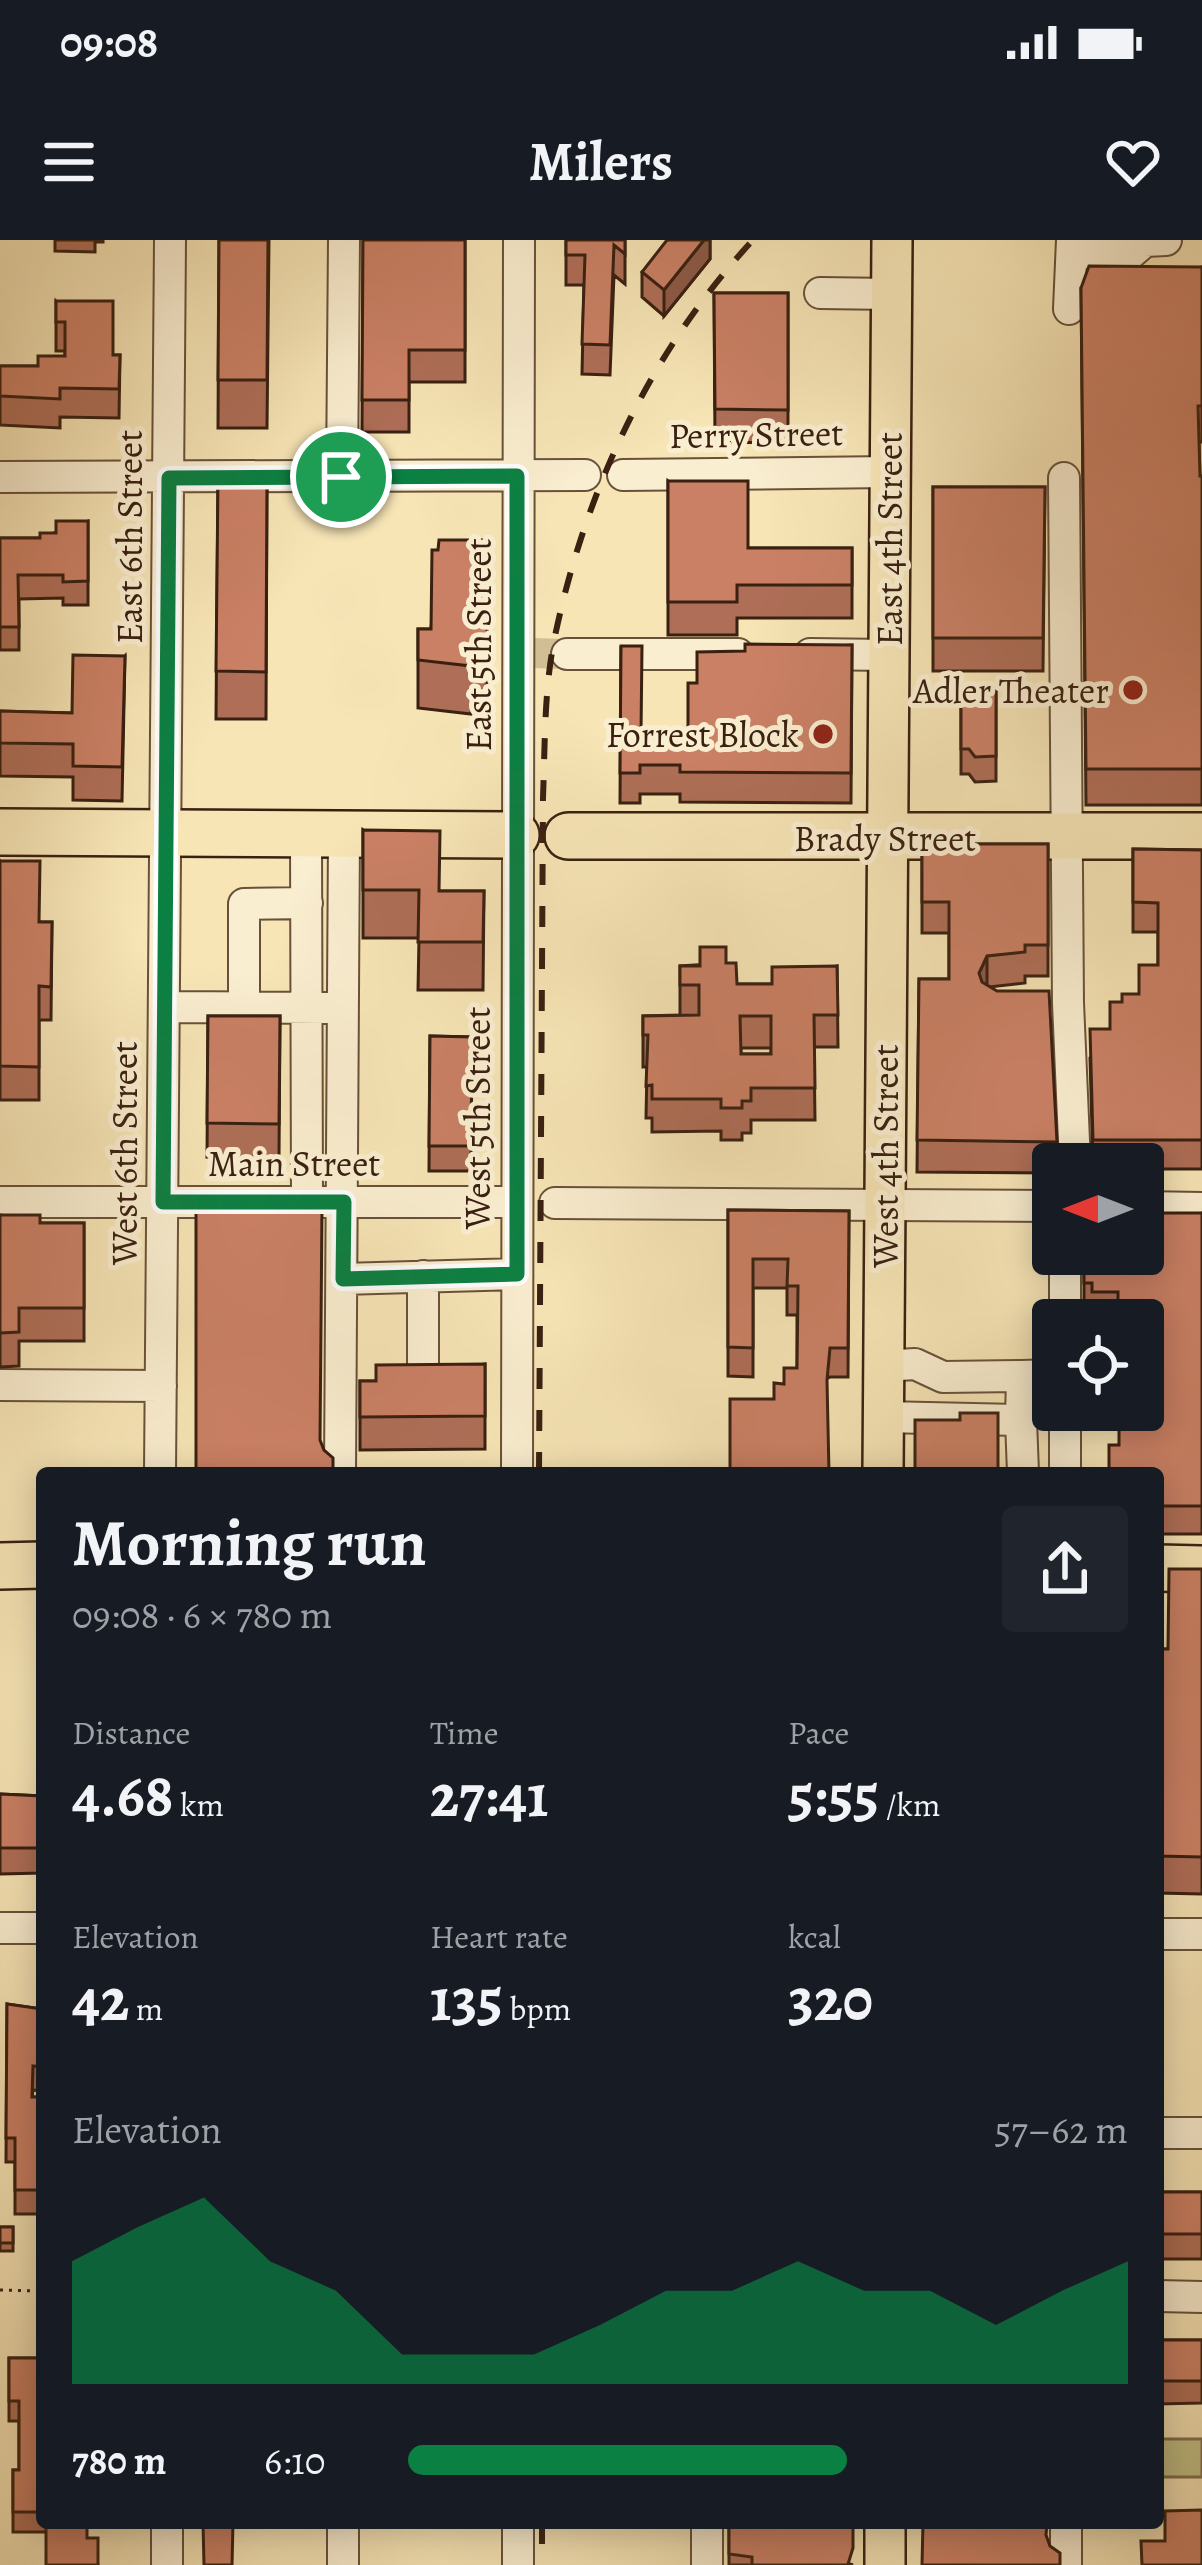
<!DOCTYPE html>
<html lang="en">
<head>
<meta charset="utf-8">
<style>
	body { margin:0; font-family:Alegreya,serif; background:#20242c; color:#f1f3f6; height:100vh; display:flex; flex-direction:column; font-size:45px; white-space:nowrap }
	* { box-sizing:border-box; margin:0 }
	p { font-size:39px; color:#9ea1a6 }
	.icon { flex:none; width:66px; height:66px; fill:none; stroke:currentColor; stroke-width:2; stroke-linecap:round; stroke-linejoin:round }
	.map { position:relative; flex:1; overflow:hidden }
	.drawer { position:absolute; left:36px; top:1227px; width:1128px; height:1062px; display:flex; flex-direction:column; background:#171b24; border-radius:12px; box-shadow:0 6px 30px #0003 }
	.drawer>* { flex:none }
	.needle { width:78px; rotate:270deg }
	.tools { position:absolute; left:1032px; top:903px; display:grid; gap:24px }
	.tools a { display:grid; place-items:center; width:132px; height:132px; border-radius:12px; background:#171b24; box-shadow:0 6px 30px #0003; font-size:60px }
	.pin { position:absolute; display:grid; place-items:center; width:102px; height:102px; color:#fff; margin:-51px; border:6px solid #fff; border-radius:50%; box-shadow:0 3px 12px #0007 }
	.round { display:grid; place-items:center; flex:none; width:126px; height:126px; border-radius:12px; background:#20242c }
	.summary { display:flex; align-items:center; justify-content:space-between; height:204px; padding:0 36px }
	h1 { font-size:66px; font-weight:700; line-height:90px }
	.figures { display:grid; grid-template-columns:repeat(3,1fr); gap:18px; height:204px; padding:12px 36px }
	.figures div { display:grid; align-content:center }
	.figures b { font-size:60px; font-weight:700 }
	.figures small { font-size:33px; font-weight:400 }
	.figures p { font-size:33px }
	.chart { height:336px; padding:24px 36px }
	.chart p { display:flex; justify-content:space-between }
	.chart svg { width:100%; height:216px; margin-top:12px; fill:#0b8043; opacity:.7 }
	ul { padding:0 36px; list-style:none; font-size:39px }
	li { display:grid; grid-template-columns:192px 144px 1fr; align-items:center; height:90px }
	li i { height:30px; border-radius:15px; background:#0b8043 }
	.status { display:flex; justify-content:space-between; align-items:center; height:84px; padding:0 60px; background:#171b24; direction:ltr }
	.status svg { height:33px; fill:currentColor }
	header { display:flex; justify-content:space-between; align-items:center; height:156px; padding:0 36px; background:#171b24; font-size:54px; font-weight:700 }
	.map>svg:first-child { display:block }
</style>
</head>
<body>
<div class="status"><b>09:08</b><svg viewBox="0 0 49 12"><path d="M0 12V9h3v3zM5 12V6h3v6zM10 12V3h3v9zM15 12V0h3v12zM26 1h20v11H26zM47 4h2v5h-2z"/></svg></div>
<header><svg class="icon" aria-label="menu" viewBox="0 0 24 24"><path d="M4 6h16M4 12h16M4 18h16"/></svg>Milers<svg class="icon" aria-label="heart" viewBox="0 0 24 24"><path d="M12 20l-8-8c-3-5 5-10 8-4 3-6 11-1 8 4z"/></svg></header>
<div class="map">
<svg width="1202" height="2325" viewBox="0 0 1202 2325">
	<rect width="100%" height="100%" fill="#f7e5b6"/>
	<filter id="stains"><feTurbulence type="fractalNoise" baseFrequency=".00167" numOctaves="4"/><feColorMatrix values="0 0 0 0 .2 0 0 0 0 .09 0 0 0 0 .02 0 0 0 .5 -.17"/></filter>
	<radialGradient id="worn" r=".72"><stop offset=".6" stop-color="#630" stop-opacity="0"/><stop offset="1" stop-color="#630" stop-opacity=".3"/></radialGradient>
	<path fill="#c3c289" stroke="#7e714d" stroke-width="3" d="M1158 2199H1202V2237H1158Z"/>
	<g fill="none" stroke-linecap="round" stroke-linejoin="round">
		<path stroke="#d1be95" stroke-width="30" stroke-dasharray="30 15" stroke-linecap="butt" d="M533 413 567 414"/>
		<defs>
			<path id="minor" d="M1072 13H1131L1145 1 1166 0
				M820 53 892 54
				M1069 69 1072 0
				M623 235 890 232
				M0 237 585 235
				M342 237 344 0
				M1064 238 1068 763 1075 924
				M567 414H738
				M810 414 888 415
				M306 595 307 961
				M165 767 327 768
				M244 767V664L307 663
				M0 962H517
				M555 963 1053 966
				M1143 967 1202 968
				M1065 1014V1080
				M423 1036V1135
				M342 1039 517 1034
				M883 1126 915 1124 943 1137 1022 1136 1021 1180
				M1022 1136 1053 1135
				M0 1145 161 1146
				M1065 1170V1233
				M883 1177 1021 1180 1023 1233
				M160 1233 170 0
				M340 1233 344 595
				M517 1233 519 0
				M0 1688H42
				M1158 1694H1202
				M1158 1893H1202
				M1158 2056 1202 2057
				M343 2283V2325
				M518 2283V2325
				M707 2283V2325
				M1066 2283V2325
				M167 2325V2283"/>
			<path id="major" d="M883 1233 892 0
				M885 2283V2325"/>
			<path id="highway" d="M0 592 516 595
				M568 596H1202
				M0 1326 42 1325
				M1158 1328 1202 1329"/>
		</defs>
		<use href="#minor" stroke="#68513a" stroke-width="34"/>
		<use href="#major" stroke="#392011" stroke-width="44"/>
		<use href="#highway" stroke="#392011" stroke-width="50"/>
		<path stroke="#392011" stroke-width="3" stroke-dasharray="3 6" stroke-linecap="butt" d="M0 2050 42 2051"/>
		<use href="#minor" stroke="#faeed0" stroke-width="30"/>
		<use href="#major" stroke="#f7e5b6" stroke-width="39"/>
		<use href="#highway" stroke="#f7e5b6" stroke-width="45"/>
		<path stroke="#392011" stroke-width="6" stroke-dasharray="21 21" stroke-linecap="butt" d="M539 1233 543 558C545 506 544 452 554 401 584 253 650 111 753 0
			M542 2283V2325"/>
	</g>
	<path fill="#ae6e57" stroke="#392011" stroke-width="3" fill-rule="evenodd" d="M55 0H103V2H95V12L55 11Z
		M219 0H269L267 188H218Z
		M363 0H465V142H409V192H362Z
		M566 0H625V44L614 35 610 135 582 134 584 45H566Z
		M710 0V19L664 76 642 57V32Z
		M1202 27V202H1199L1200 236H1202V565H1086L1081 48Z
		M714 53H788V203L715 202Z
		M56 61 113 115H120L119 178 60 177V188L0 185V126H38L65 116V111H56Z
		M218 238H267L266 479H216Z
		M668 241 748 308H852V378H737V395H668Z
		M933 247H1045L1043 431H933Z
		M88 281V365H63V358L19 359V410H0V298H40Z
		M488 300 487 464H472L471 474 418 468V389H431L438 310Z
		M852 405 851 563 680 562V554H640V563H620L621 406 641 494H688L697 443 745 411Z
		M125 416 122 561 73 560V537L0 536V471L72 473Z
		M961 449H996V541L975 542 969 534H961Z
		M363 590 439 651H484L483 750H418L419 698H363Z
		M922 604H1048V736H1025V743L989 747 1057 902V924H1053V933L917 932 919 739H949V693H922Z
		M1133 609 1202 610V929H1143V924H1093L1090 818 1110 789 1139 754 1158 725V692H1133Z
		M0 621 40 682H52L51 780H39V860H0Z
		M726 723 737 744H772L837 726 838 807H814L815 880H751V893H742V900H721V891L652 892V878H646L647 827H643V776L680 775V726ZM741 808H771V814H741Z
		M208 776H280L279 917H207Z
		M430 796 472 797 471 931H429Z
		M728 970 849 971 848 1137H830L774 1159 797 1128V1075H787V1048H753V1137L728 1136Z
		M1202 973V1294H1158V1233L1119 1205 1143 1080H1092V1071H1084V1014Z
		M0 975 40 983H84V1101H19V1126L0 1127Z
		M485 1124V1209L360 1210V1141H376Z
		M1202 1329V1654L1158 1653V1409H1168Z
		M0 1554 42 1556V1633L0 1634Z
		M7 1764 42 1769V1851L33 1850 32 1857H42V1974H15V1922H6Z
		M1158 1952H1202V2019H1158Z
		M0 1987H13V2011H0Z
		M1158 2068 1162 2100H1202V2163L1158 2164Z
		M9 2118H42V2283H47V2286L87 2298 98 2325 46 2292H13V2230H19V2181H9Z
		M729 2283 853 2325H729Z"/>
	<path fill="#8d5a47" stroke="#392011" stroke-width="3" d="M704 0H710V19L664 76V50Z
		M987 716V747L979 764V733Z"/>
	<path fill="#ca8065" stroke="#392011" stroke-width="3" fill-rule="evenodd" d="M219 0H268L267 140H218Z
		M363 0H465V110H409V160H362Z
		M566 0H625V14L614 5 610 105 582 104 585 15H566Z
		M667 0H704L664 50 642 32Z
		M1089 26 1202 27V166H1198L1200 236H1202V529H1086L1081 48Z
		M714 53H788V170L715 169Z
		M56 61H113V115H120L119 149 60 148V159L0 156V126H38V116H65V82H56Z
		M218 238H267L266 432 216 431Z
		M668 241H748V308H852V345H737V362H668Z
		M933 247H1045L1043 398H933Z
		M56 281H88V341L63 342V335H18L19 387H0V298H40V293H56Z
		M439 300H488L487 416H472L471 426 418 420V389H431L432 310H438Z
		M745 404 852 405 851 533 680 532V525H640V533H620L621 406H642L641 494H688V443H697V412L745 411Z
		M73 415 125 416 122 527 73 526V504L0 503V471L72 473Z
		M961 449H996V516L975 517 969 509H961Z
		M363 590 440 591 439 651H484L483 702H418L419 650H363Z
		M922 604H1048V705H1025V712L987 716 979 733 982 742 997 751H1049L1057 902 917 900 919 739H949V662H922Z
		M1133 609 1202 610V900H1093L1090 789H1110V762H1122V754H1139V725H1158V663L1133 662Z
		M0 621H40L39 682H52L51 747 39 746V827L0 826Z
		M700 707H726V723H736L737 744H772V727L837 726 838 775H814L815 848H751V861H742V868H721V859H652V845L646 846 648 795H643V776L699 775V745H680V726H700ZM740 776H771V814H741Z
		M208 776H280L279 884 207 883Z
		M430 796 472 797 471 906H429Z
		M196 968H322L320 1200 324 1210 333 1218V1233H196Z
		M728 970 849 971 848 1108H830L827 1140 829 1233H730V1159H774V1143L784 1144V1128H797L798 1046H787L788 1019H753V1108L728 1107Z
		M1143 973H1202V1266H1158V1233H1109V1205H1119V1170H1143V1080H1118V1052H1092V1043H1084V1014H1143Z
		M0 975H40V983H84V1068H19V1092L0 1093Z
		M485 1124V1176L360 1177V1141H376V1125Z
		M960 1173H998V1233H915V1180H960Z
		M1169 1329H1202V1617L1158 1616V1409H1168Z
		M0 1554 42 1556V1608H0Z
		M7 1764 42 1769V1827L33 1826 32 1857H42V1950H15V1898H6Z
		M1158 1952H1202V1994H1158Z
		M0 1987H13V2003H0Z
		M1158 2068H1162V2100H1202V2141H1158Z
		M9 2118H42V2272H13V2230H19V2161H9Z
		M1202 2270V2325H1142L1141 2301H1165V2271Z
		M203 2283H233L232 2325H204Z
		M729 2283H853V2308L848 2324 846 2325H752V2317L729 2314Z
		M923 2283H1047L1046 2295 1050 2306 1060 2313V2325H922Z
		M46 2286H87V2298H98V2325H46Z"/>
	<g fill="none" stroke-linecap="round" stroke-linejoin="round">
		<defs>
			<path id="route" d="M517 236V1034L343 1039 344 962H163L169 238Z"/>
		</defs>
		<use href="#route" stroke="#fff" stroke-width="24"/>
		<use href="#route" stroke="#0b8043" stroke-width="15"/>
	</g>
	<g fill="#8f2418" stroke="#faeed0" stroke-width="4.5">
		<circle cx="1133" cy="450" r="12"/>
		<circle cx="823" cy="494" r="12"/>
	</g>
	<g text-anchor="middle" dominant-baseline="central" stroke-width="10" stroke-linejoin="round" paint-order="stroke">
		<g font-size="36" fill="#392011" stroke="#faeed0">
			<text transform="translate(756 194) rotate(-1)">Perry Street</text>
			<text transform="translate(129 297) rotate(-90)">East 6th Street</text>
			<text transform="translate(889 299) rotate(-90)">East 4th Street</text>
			<text transform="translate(478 405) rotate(-90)">East 5th Street</text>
			<text x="885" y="598">Brady Street</text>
			<text transform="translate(477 878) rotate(-90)">West 5th Street</text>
			<text transform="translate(124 913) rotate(-90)">West 6th Street</text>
			<text transform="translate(885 916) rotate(-90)">West 4th Street</text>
			<text x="294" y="923">Main Street</text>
		</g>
		<g font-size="36" fill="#392011" stroke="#faeed0" text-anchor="end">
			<text x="1109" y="450">Adler Theater</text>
			<text x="799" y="494">Forrest Block</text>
		</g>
	</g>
	<rect width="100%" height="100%" filter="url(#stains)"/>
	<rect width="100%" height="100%" fill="url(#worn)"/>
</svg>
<div class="tools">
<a><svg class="needle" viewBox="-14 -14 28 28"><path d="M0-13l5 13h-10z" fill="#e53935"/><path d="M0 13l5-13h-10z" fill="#9ea1a6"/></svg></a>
<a><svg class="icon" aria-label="locate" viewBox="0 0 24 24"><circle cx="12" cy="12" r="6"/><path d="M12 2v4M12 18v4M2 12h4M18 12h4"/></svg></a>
</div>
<div class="pin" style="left:341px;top:237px;background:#1e9e55"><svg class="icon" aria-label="arrive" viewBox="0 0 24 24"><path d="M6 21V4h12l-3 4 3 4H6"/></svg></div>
<section class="drawer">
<div class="summary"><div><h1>Morning run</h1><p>09:08 · 6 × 780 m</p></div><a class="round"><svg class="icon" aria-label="share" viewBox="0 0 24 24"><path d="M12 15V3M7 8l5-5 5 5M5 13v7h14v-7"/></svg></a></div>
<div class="figures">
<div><p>Distance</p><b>4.68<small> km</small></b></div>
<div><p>Time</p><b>27:41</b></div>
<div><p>Pace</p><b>5:55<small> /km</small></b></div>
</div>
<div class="figures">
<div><p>Elevation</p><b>42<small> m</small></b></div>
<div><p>Heart rate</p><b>135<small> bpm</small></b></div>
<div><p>kcal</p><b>320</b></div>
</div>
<div class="chart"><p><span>Elevation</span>57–62 m</p>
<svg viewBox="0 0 160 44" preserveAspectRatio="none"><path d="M0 44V19L10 12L20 6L30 19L40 25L50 38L60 38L70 38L80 32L90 25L100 25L110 19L120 25L130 25L140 32L150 25L160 19V44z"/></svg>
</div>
<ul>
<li><b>780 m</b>6:10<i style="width:61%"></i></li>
</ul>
</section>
</div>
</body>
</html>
